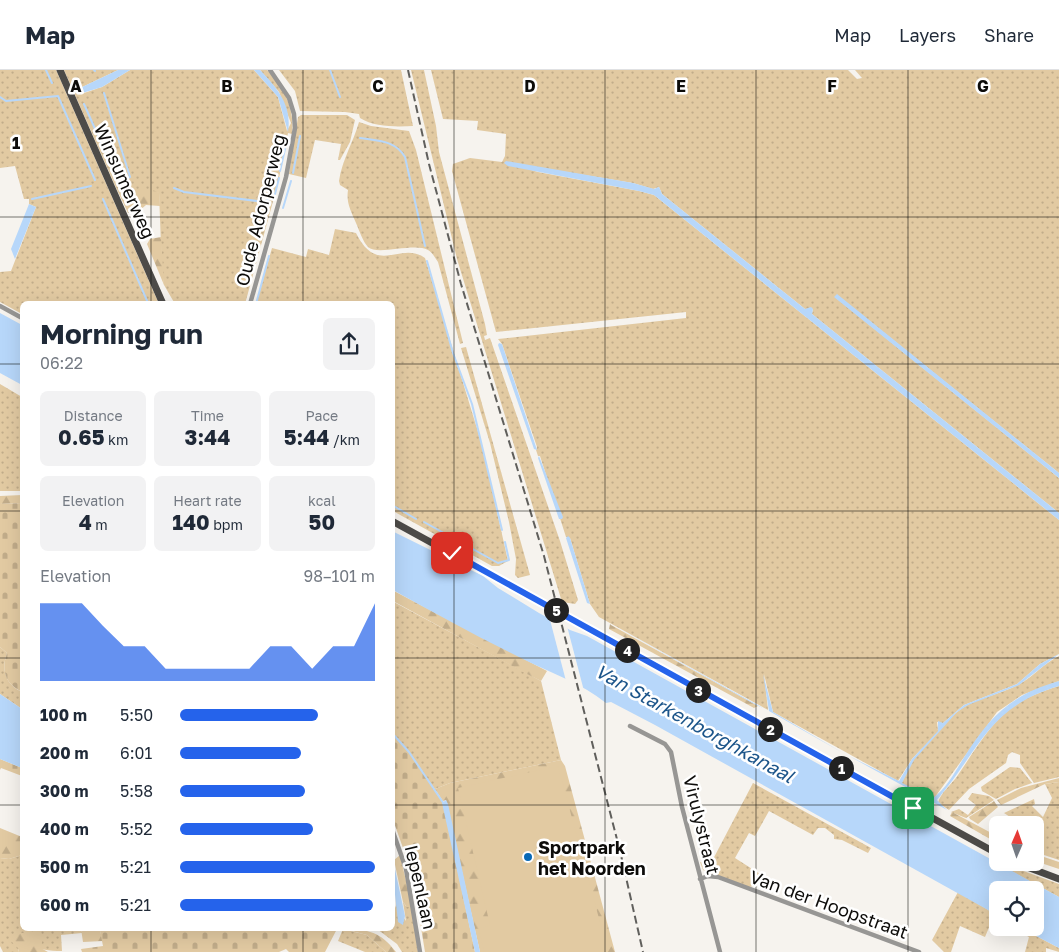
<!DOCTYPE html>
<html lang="en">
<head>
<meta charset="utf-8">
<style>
	body { margin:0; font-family:"Golos Text",sans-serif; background:#f2f2f3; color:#1f2937; height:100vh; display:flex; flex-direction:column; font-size:19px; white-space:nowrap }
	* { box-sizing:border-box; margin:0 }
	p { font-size:16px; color:#747a83 }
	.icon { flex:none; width:28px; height:28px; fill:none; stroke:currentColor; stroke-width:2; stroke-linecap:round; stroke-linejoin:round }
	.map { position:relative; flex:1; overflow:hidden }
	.sheet { position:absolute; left:20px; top:231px; width:375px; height:630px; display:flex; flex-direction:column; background:#fff; border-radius:8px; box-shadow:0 5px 20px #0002 }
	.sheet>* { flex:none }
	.needle { width:32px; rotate:2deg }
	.buttons { position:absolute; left:989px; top:746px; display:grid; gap:10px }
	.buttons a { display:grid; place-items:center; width:55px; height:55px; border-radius:8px; background:#fff; box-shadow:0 5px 20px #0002; font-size:25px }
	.pin { position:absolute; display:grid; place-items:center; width:42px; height:42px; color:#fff; margin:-21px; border-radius:10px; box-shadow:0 2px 8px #0006 }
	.km { position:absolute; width:25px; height:25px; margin:-12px; border-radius:50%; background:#222; color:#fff; font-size:14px; line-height:25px; text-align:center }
	.round { display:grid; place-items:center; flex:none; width:52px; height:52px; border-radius:8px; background:#f2f2f3 }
	.overview { display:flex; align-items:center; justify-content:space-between; height:85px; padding:0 20px }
	h1 { font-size:28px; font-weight:700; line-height:38px }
	.metrics { display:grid; grid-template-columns:repeat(3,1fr); gap:8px; height:85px; padding:5px 20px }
	.metrics div { display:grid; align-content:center; border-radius:8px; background:#f2f2f3; text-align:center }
	.metrics b { font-size:21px; font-weight:700 }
	.metrics small { font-size:14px; font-weight:400 }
	.metrics p { font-size:14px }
	.chart { height:140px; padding:10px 20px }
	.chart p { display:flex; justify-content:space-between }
	.chart svg { width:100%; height:90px; margin-top:5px; fill:#2563eb; opacity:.7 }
	ul { padding:0 20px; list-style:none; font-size:16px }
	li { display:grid; grid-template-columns:80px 60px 1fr; align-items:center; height:38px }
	li i { height:12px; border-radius:6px; background:#2563eb }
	header { display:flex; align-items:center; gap:30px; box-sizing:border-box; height:70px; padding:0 25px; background:#fff; border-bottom:1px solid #e0e1e3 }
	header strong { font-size:24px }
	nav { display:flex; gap:28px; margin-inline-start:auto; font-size:18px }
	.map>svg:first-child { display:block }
</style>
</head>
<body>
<header>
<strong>Map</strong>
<nav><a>Map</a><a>Layers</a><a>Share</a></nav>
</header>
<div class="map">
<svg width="1059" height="882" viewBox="0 0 1059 882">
	<defs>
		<pattern id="green-dots" width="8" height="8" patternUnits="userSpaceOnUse" patternTransform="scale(1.25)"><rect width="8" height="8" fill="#e2caa2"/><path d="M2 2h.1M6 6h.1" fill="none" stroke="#c1ac8a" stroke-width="1.8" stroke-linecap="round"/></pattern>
		<pattern id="forest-firs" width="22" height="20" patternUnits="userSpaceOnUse" patternTransform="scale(1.25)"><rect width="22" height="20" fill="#e2caa2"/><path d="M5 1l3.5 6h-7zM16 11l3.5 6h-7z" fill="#c1ac8a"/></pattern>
		<pattern id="cemetery-stones" width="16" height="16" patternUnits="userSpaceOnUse" patternTransform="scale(1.25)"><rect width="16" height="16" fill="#e2caa2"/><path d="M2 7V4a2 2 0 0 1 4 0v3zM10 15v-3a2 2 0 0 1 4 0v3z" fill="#c1ac8a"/></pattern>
	</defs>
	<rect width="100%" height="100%" fill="#f6f3ee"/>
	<path fill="url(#green-dots)" d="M0 0H56L159 234H22V244L0 232V202L11 201 36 137 29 134V129H24L15 96 0 98Z
		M64 0H118L78 19 84 23 102 17 130 0H254L278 27 287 61 291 53 279 22 260 0H267C284 17 295 39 292 64L288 63 278 113 245 234H175L164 215 162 201 159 123 117 120Z
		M279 0H401L413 56C396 57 374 57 360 48L359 44 345 42 300 41 295 21Z
		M411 0H424L436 56 439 82 485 254 487 265 484 266 485 270 490 268 560 471 578 530 575 534 562 532 457 189Z
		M431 0H848L857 9 862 8 855 0H1059V403L837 225 835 227 1059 408V443L812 244 813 239H805L662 124 659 117 653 119 633 113 505 92 538 102 639 121 654 125 1059 450V584L1040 594 1017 614 964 635 943 653 937 652 938 661 912 689 898 711 773 642 764 604 768 640 599 547 590 534 570 468 566 467 540 386H538L536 380 537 377 502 274 498 269 686 248V242L496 262 452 101 453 94 470 88 502 92 505 86 506 64 477 60 478 51 443 49Z
		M301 45H347L355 50 350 72 340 90H338L341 74 315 70 306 108 289 104 298 47Z
		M359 52 371 56 409 61 416 80 463 273 460 274 438 192C435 188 433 183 428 180 414 172 378 186 368 177 363 172 359 160 356 153 351 141 346 133 348 120L340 115 339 111C342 90 353 73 359 52Z
		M335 159 356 163C378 207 400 170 425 188L482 375 508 491 499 496H492L393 441 392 234H256L272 178 306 187 308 179 329 185Z
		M466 277 530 505 518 508 515 505 516 489 509 452 490 373 461 278Z
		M0 314 22 327V421H0Z
		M392 531 541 611 561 690 450 713 435 719 393 663Z
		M0 577 7 583C1 599 5 614 22 622V639L0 624Z
		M1059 586V611L1022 625 997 642 935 727 930 729 902 714C902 696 949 646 964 637 981 627 1001 624 1018 615 1033 607 1043 594 1059 586Z
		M1059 616V707L1034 713 1020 693V685L1012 682 1008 685 1006 693 969 719 949 740 938 733C940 723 952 714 958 705 990 658 1001 633 1059 616Z
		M1010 697 1020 698 1032 713 1015 719 996 729 982 721 981 717Z
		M1059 712V790L1035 782V755H1022L1004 743 1034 729 1035 734 1032 736 1043 747 1052 728 1045 714Z
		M753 713 871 778 868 783 842 770 834 769V765L825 758H818L813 765 769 741 755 766 749 763 735 788 760 804 754 816 749 817 703 800 700 792 710 795Z
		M972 723 989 726 994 730 966 748 951 742 959 739 968 745 976 735 968 729Z
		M22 785V859H81L82 863 61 865 62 881C45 881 37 877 19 879L18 882H3L0 876V788L9 789Z
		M985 787 1059 814V827Z
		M958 822 997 845V850L993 848 985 867 960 856 951 882H944L932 870Z
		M403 832 406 836 412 837 418 882H402L397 874 377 859H392L393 843 397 833 398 839 406 851Z
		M1012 858H1021L1059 878V882L1046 878V882H1025L1029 867Z
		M343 859 367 865 386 882H365L338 871Z"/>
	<path fill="url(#forest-firs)" d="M117 120H153L159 123 160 136 146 135 138 142 128 143Z
		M161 167 164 215 147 174 150 169Z
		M22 425V433L0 434V426Z
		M392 520 547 601 541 611 525 603 393 531Z
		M610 554 611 555 758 636 754 638 609 559Z
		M561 690 565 696 615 882H606L493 849 486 882H480L446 730 443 731 435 719 450 713Z
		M1059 708V712L1045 714 1001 735 997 730 1021 718Z
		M994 731 998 737 978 754 970 749 969 747Z
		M952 742 997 766V773L950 746Z
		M0 758 22 767V785L9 789 0 788Z
		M1035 784 1059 792V799L1035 791Z
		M400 785 412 837H407L403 832 394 790Z
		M81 859H96L100 861 103 871 83 872Z
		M344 859C368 859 381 862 396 882H386L367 865Z
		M41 860 42 873 39 877 48 882H62H18L19 879 10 870V865Z"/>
	<path fill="url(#cemetery-stones)" d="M22 433V622C5 614 1 600 7 583L0 577V434Z
		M393 663 409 682 443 731 475 882H425L412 803 393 750Z
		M0 689 22 698V706L1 698 0 700Z
		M96 859H337L325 882H289L286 879 279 882H82L81 879 103 876 100 861Z"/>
	<path fill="#e2caa2" d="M558 696 608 882H484L479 859 490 855 458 718Z"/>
	<path fill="#b7d7fa" d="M118 0H130L102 17 79 24 78 19Z
		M254 0H260C279 20 292 36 288 62L278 27Z
		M506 91 633 113 654 119 659 117 662 124 805 239 811 237 813 239 812 244 1059 443V450L654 125 639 121 508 96 504 93Z
		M29 134 36 137 15 189 11 179Z
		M837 224 1059 403V408L834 227Z
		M0 243 22 255V315L0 303Z
		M499 273 502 274 537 380 534 379 498 275Z
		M539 386 563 447 562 449H559L538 388Z
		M392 461 483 506 498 518 539 543 570 560 587 566 1059 827V878L1021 858H1035V820H998L997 845 655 655 611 632 606 633C581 613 553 604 525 590 480 568 436 544 393 520Z
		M568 466 570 468 590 534 587 533 566 468Z
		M611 554 763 638 756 635Z
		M1059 584 1019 615 968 635 957 642 914 690 902 713 933 728C946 719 955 702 963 689 989 647 1010 625 1059 611V616C988 637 981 678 937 730L947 740 849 686 899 711 912 689 938 661V651L943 653 964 635 1017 614 1040 594Z
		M763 604 773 642 843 683 769 641Z
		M0 624 22 639V698L0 689Z
		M446 730 448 734 480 882H475L442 733Z
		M392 785 405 846 403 855 398 852 393 806Z"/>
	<path fill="#f6f3ee" d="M549 546 567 556 584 621 566 611Z"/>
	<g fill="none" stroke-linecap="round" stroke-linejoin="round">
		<path stroke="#b7d7fa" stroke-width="2" d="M46 0 52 13
			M94 0 95 1
			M330 0 340 27
			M0 27 6 31 58 26 95 110
			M84 34 118 111 130 107 104 23
			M360 68C378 71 395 70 405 87L425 176
			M280 101 287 70
			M293 103 300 66
			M174 118 184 122 257 131
			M32 129 91 116
			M103 129 148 233
			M264 131 274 128 279 108
			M283 138 291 111
			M427 191 453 283 472 334 502 460
			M256 234 269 186
			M392 435 416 449
			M424 452 498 493 509 490 505 472
			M392 663 409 682 444 734"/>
		<path stroke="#979694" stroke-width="4.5" d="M250 234 286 107 295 58 294 44 289 28 270 0
			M0 236 22 248
			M630 656 665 674 671 682 682 737 720 882
			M392 759 406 799 420 882
			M700 809 708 806 718 807 919 882"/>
		<path stroke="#4d4b48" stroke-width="7" d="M60 0 163 234
			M392 451 998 784
			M1014 792 1059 809"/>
		<path stroke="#605f5c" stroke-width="2" stroke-dasharray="8 4" stroke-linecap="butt" d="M408 0 429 94 461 214 544 486 620 781 643 882"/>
	</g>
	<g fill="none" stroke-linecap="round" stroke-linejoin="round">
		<defs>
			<path id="route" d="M452 483 913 738"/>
		</defs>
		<use href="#route" stroke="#fff" stroke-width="10"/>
		<use href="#route" stroke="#2563eb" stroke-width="6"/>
	</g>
	<path fill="none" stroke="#0d0c0a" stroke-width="1" stroke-opacity="0.55" d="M151 0V234M303 0V234M454 0V882M605 0V882M756 0V882M908 0V882M0 147H1059M0 294H22M392 294H1059M0 441H22M392 441H1059M0 588H22M392 588H1059M0 735H22M392 735H1059M151 859V882M303 859V882"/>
	<circle fill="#0969b6" stroke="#fff" stroke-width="2" cx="528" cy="787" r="5"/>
	<g text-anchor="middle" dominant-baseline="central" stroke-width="5" stroke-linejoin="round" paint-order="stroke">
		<g font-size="18" fill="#0d0c0a" stroke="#fff">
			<text transform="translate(125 111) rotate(66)">Winsumerweg</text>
			<text transform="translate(260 140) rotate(-76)">Oude Adorperweg</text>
			<text transform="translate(702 755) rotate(76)">Virulystraat</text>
			<text transform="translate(421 817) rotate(77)">Iepenlaan</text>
			<text transform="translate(829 834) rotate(20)">Van der Hoopstraat</text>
		</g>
		<g font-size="18" font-weight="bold" fill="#0d0c0a" stroke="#fff" text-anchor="start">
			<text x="538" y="777">Sportpark<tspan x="538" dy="21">het Noorden</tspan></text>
		</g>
		<g font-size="19" font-style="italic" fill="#1c558a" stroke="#fff">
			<text transform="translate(695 653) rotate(29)">Van Starkenborghkanaal</text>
		</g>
	</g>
	<g font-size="16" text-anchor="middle" font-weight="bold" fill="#0d0c0a" stroke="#fff" stroke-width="5" stroke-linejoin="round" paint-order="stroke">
		<text x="76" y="22">A</text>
		<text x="227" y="22">B</text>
		<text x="378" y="22">C</text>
		<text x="530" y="22">D</text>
		<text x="681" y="22">E</text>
		<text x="832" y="22">F</text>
		<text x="983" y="22">G</text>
		<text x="16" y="79">1</text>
	</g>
</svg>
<div class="buttons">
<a><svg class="needle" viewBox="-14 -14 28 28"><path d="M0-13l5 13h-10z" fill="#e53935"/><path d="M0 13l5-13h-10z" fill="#747a83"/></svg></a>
<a><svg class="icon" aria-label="locate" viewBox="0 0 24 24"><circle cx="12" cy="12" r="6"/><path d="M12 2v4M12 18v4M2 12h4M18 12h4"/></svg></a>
</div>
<div class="pin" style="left:913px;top:738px;background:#1e9e55"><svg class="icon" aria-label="arrive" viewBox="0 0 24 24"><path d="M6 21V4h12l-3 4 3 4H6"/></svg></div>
<div class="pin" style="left:452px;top:483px;background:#d93025"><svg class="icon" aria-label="check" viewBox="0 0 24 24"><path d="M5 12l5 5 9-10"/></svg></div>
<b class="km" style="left:841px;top:698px">1</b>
<b class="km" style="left:770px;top:659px">2</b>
<b class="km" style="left:698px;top:620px">3</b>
<b class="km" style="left:627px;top:580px">4</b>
<b class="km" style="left:556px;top:540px">5</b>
<section class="sheet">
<div class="overview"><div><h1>Morning run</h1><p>06:22</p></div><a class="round"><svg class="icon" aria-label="share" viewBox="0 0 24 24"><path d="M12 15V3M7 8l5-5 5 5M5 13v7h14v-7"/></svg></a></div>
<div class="metrics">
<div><p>Distance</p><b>0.65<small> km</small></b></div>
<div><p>Time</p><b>3:44</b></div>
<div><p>Pace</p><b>5:44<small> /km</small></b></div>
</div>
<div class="metrics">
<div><p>Elevation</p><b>4<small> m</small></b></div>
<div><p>Heart rate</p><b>140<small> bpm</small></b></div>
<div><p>kcal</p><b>50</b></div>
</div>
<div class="chart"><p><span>Elevation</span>98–101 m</p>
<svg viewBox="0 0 160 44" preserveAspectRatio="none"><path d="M0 44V6L10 6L20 6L30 17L40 27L50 27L60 38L70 38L80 38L90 38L100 38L110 27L120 27L130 38L140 27L150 27L160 6V44z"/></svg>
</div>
<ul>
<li><b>100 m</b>5:50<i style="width:71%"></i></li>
<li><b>200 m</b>6:01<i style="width:62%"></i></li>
<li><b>300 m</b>5:58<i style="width:64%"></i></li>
<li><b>400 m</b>5:52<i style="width:68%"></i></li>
<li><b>500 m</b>5:21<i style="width:100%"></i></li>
<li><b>600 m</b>5:21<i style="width:99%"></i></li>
</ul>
</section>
</div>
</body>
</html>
